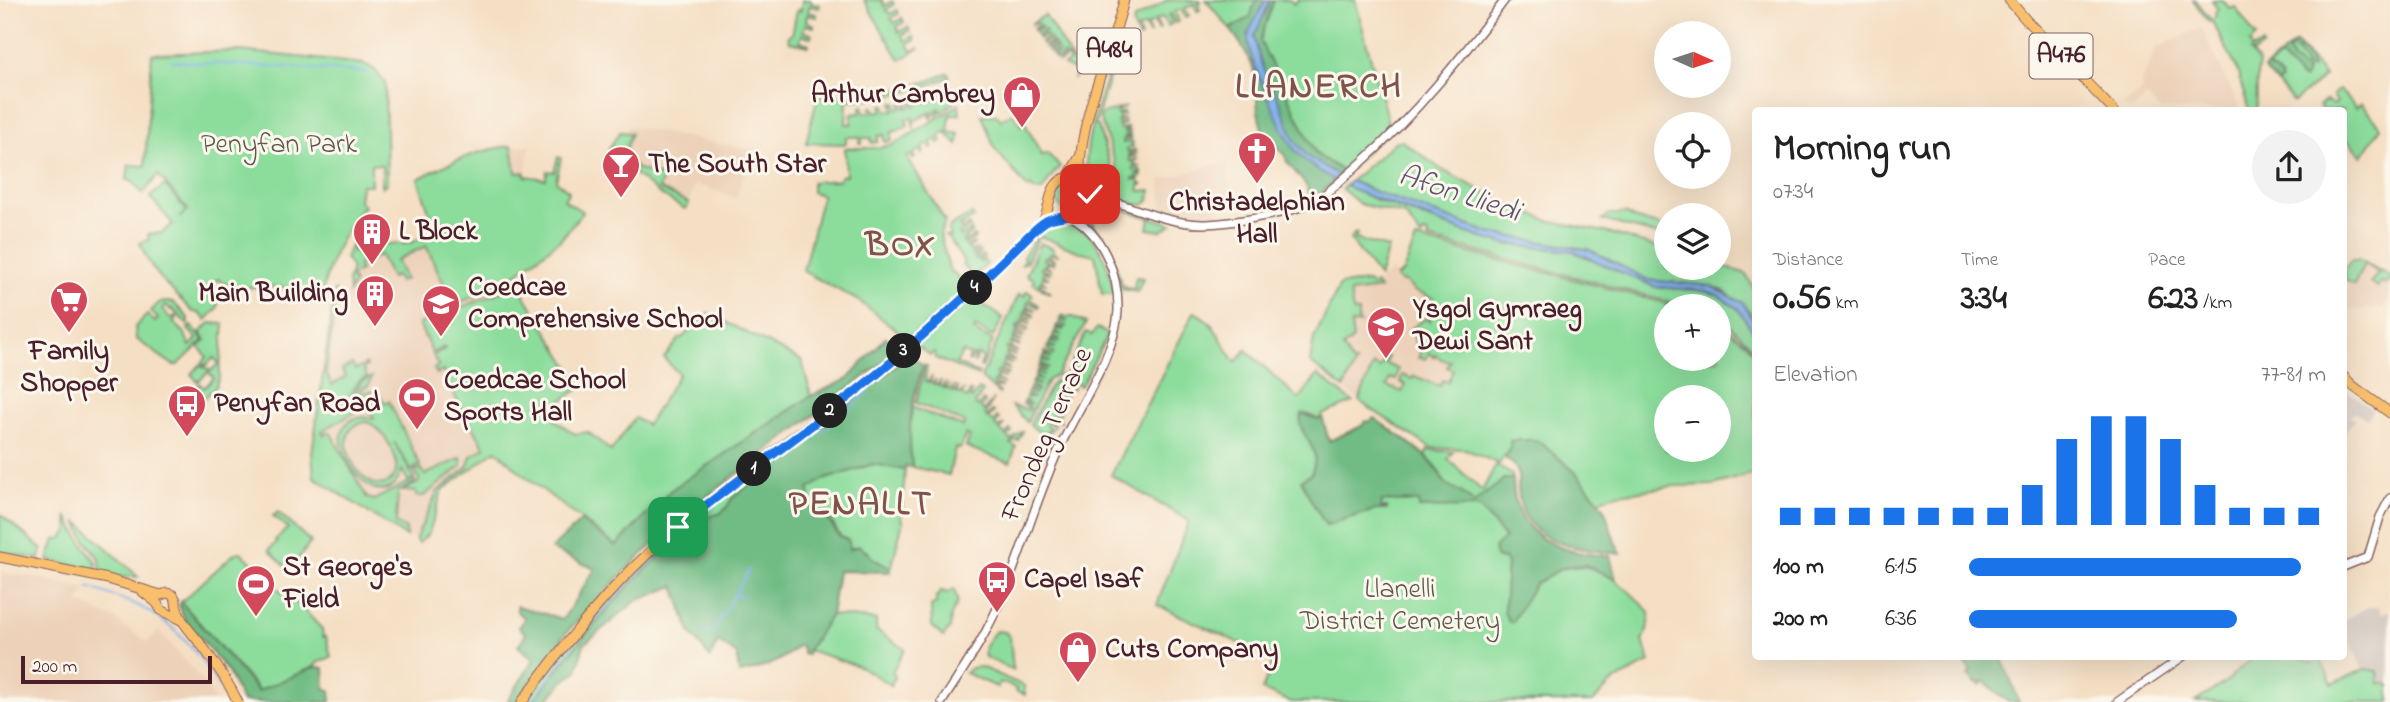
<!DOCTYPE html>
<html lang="en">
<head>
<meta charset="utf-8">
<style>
	body { margin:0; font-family:"Indie Flower",sans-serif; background:#f2f2f2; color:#222; height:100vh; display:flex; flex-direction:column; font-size:26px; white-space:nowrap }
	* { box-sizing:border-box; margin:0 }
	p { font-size:23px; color:#767676 }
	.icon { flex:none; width:38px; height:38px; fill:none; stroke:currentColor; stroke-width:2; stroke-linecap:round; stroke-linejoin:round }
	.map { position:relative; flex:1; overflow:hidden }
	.side { position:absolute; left:1752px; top:107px; width:595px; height:553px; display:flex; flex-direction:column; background:#fff; border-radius:7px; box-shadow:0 7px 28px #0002 }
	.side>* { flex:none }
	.needle { width:46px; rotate:93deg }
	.fabs { position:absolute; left:1654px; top:21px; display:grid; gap:14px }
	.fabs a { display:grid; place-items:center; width:77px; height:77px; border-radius:50%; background:#fff; box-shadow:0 7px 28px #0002; font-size:35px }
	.scale { position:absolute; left:21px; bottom:18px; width:191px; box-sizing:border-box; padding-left:7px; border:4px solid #4a1f2b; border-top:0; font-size:19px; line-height:24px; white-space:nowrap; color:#4a1f2b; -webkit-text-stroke:5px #fbf7ec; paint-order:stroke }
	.pin { position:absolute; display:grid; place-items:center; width:60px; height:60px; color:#fff; margin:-30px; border-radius:14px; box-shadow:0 4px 10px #0006 }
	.km { position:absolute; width:35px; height:35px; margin:-18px; border-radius:50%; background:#222; color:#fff; font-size:19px; line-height:35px; text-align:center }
	.round { display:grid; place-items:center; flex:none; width:74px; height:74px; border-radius:37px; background:#f2f2f2 }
	.head { display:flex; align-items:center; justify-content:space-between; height:119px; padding:0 21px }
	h1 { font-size:38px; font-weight:700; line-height:52px }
	.stats { display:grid; grid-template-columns:repeat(3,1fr); gap:10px; height:119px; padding:7px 21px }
	.stats div { display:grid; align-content:center }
	.stats b { font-size:35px; font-weight:700 }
	.stats small { font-size:19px; font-weight:400 }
	.stats p { font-size:19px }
	.chart { height:196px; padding:14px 21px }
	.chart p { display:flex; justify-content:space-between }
	.chart svg { width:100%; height:126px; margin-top:7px; stroke:#1a73e8; stroke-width:6 }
	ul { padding:0 21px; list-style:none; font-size:23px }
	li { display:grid; grid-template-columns:112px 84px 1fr; align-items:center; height:52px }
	li i { height:18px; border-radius:9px; background:#1a73e8 }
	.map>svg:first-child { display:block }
</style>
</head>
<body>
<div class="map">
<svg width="2390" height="702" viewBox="0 0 2390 702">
	<rect width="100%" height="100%" fill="#fbf7ec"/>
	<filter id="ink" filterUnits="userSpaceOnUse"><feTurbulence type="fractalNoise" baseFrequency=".0143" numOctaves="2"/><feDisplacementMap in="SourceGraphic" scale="14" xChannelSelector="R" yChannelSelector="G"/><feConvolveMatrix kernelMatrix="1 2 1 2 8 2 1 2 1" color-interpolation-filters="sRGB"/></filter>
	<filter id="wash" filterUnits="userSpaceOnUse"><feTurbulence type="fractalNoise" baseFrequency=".00686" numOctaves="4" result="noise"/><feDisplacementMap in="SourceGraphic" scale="28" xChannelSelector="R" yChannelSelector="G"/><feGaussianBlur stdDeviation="1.57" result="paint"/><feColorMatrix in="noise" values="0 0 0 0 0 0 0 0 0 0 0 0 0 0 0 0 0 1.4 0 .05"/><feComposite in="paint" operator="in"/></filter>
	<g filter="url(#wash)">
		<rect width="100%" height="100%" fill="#f5dfc4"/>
		<path fill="#edd1b9" d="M2201 28 2241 110H2159L2147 97 2133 110H2128L2123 105 2142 90 2141 83 2155 52 2154 49Z
			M628 126 752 150 736 198 695 184 687 208 685 209 661 195 608 152 612 141 620 132H626Z
			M530 145 525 175 556 181 569 191 564 200 583 212 561 239 514 277 582 387 543 413 442 491 429 533 419 543 322 479 315 453 335 299 348 292V281L352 268 365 244H408L436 232 418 179 448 165 485 150Z
			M1226 161 1232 195 1217 199V217L1197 218 1170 210 1163 211 1161 180Z
			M2355 257 2390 276V295L2383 308 2343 311V298L2347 288 2344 270Z
			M1391 272 1398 280 1407 283 1414 291 1433 298 1430 319 1465 367 1401 429 1359 401 1310 362 1314 338 1340 285 1368 282 1372 286Z
			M0 572 38 578 85 589 79 603 115 619 147 642 159 631 207 686 215 702H0Z"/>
		<path fill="#cec1b9" d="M2343 388 2373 409 2368 419 2353 412 2350 417 2355 420 2343 435Z
			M2368 607H2379L2381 613 2390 611V702H2378L2343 627V620Z"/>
		<path fill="#8cdd9c" stroke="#6b7e64" stroke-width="2" fill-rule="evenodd" d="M802 0H811V3L820 5 819 8 809 6 808 12 817 14V17L807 15 806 21 814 25V27L805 25 803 31 812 34 811 37 802 35 800 41 809 44V46L790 42 788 39 789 35H792L797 10 801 11Z
			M864 0H882L884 6 892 1 894 4 886 10 890 14 897 10 899 13 891 19 895 23 902 18 904 22 897 27 899 32 908 27 910 31 902 35 905 41 913 36 915 40 908 44 912 51 920 48 900 60Z
			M1167 0 1202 1 1198 3 1200 10 1197 11 1194 4 1185 8 1189 16 1185 18 1181 9 1175 12 1179 21 1175 23 1171 14 1169 15 1172 24 1167 26 1163 17 1156 20 1160 29 1158 30 1154 22 1147 25 1150 34H1149L1145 26 1138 29 1141 38 1139 39 1133 25 1134 20Z
			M1206 0H1256L1251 17 1230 29Z
			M1274 0H1290L1294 4 1298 0H1355L1389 126V130L1346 171 1336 167 1316 154 1259 40Z
			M2193 0H2196L2211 20 2216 17 2215 12 2218 10 2212 0H2223L2230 9 2235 7 2256 37 2250 43 2252 49 2262 44 2263 46 2253 53 2249 51 2259 63C2255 77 2258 94 2256 110H2249L2236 67 2212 21 2209 22Z
			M1045 15 1079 72 1073 79 1078 70 1074 67 1072 70 1064 65 1070 61 1068 57 1059 62 1058 61 1065 56 1064 54 1056 59 1054 57 1060 51 1053 55 1051 53 1057 49 1056 47 1049 51 1048 49 1054 45 1053 43 1045 48 1044 46 1051 42 1050 39 1042 44 1041 42 1048 37 1047 35 1039 39 1038 37 1046 32V30L1037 35 1035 32 1042 28 1041 26 1034 30 1033 28 1038 25 1037 23 1031 24Z
			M2296 43 2325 76 2294 102 2264 69Z
			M240 51 364 64 374 69 385 82 387 183 382 187V165L371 164V185H361L359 200 364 206C341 233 328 264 321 298 307 293 293 289 278 287 260 285 232 293 218 279L206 290 218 303 217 309 206 320 199 313 193 312C172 290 150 272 140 243L149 240 148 234 161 233 173 224 150 197 165 185 187 211 179 218 188 210 158 175 143 194 132 181 127 180 129 165 145 166 152 54Z
			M1118 51 1120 52 1112 68 1095 125 1098 126 1113 175 1109 178 1110 183H1114L1115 188 1119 187 1115 163 1100 118 1101 114 1126 107 1116 111 1117 114 1123 112 1124 115 1118 116 1119 119H1125L1117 122 1119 124 1126 123 1118 126 1120 129 1128 127V129L1123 131 1124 133 1129 131 1130 134 1124 136 1125 138 1130 136 1131 138 1123 140V143L1132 141 1133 144 1130 146 1134 147 1126 149 1127 152 1135 150 1136 152 1129 154V156L1137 155 1129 158 1130 161 1138 159 1134 162V165L1140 166 1133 167V170L1140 169 1141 172 1135 174H1142V176L1133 178V180L1139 179 1140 184H1143L1139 186 1140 191 1151 190 1149 201 1144 205C1131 205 1096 193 1090 182 1076 159 1106 74 1118 51Z
			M948 73 950 76 945 79C913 92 881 99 847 100L846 124H852V114L861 113V107L863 106 865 113 871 112V107H874L875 112 882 111V105H885L887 111 894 110 893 103H896L898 109 901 108V102L904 108H907L905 102 907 101 909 107 912 106 911 100 913 99 915 106 918 105 916 98 918 97 920 103 923 102 921 97 923 96 926 103 929 101 927 95H928L931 101 934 100 932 94 936 99 939 98 937 92 941 96 944 95 942 90 945 88 948 92 951 86 954 92 958 90V93L952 99 954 103 951 105H948L949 107 941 112 940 108 937 109 939 113 936 115 934 111 931 112 933 117 931 118 929 113 914 121V128L912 118 906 119 908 126 891 133 892 141 885 142 884 135 878 136V142L872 143 871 138H862V143H859V137H846V144L806 143 818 95C867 97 903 93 948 73Z
			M2339 89 2356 108 2361 104 2381 127 2362 156 2343 135V110H2322L2319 106 2326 101 2334 105 2337 102 2333 95Z
			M959 105 960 114 950 115 948 132 959 134 958 145 945 132 939 136 942 141 939 143 936 139 931 142 933 147 931 148 928 144 922 148 924 152 922 154 919 150 913 154 915 158 913 159 910 155 907 157 945 221 940 235 950 272H953L967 288 932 320 907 338 859 301 803 271 822 195 812 192V182L840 180V176L846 175 845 148H877L893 145Z
			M1012 113 1021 126 1025 123 1042 156 1047 153 1060 167 1054 173 1042 191 1033 190 1031 186 1028 189 995 149 982 115H997L1001 120Z
			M620 132 631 133 623 157 638 169 663 177 659 189 689 203 687 208 685 209 661 195 611 155 609 148Z
			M1396 141H1402L1442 170 1510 206 1547 220 1614 234 1666 250V268L1719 266 1745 273 1755 290V323L1750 312 1724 291 1711 286 1648 280 1590 250 1489 233 1378 193 1351 181Z
			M512 146 516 173 525 172V176L546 179 547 171 554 172 558 157 561 158 556 181 569 191 564 200 583 212 561 239 514 276 516 281 437 311 433 309 429 294 445 286 426 246 396 260 405 279 399 282 396 276 391 278 380 255 358 265 360 271 351 276 354 284 349 292 348 281 352 268 345 258 353 241 352 251 361 255 365 244H408L436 232 418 179C447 163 479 149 512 146Z
			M1056 197a14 14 0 1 1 28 0a14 14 0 1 1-28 0Z
			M1346 185 1378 201 1478 237 1506 244 1573 251 1655 287 1707 291 1717 295 1737 308 1753 329 1755 334V350L1736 331 1719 318 1718 306H1687L1428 239V234L1424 233 1421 237 1405 215 1360 204 1342 189Z
			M1100 202 1172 224 1161 231 1148 229 1150 218 1107 204 1099 205 1093 223 1111 250 1121 283 1126 288 1134 289 1136 277 1143 278 1137 292 1121 289 1110 254 1092 228 1090 212Z
			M1626 213 1633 218 1665 227 1666 237 1603 220 1609 215Z
			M972 214 974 218 959 226 961 229 969 225 970 227 959 234 961 237 971 230 972 233 962 241 963 243 974 236 975 238 965 245 967 247 973 243 974 244 968 249 970 251 977 249 971 254 973 256 979 251 980 253 975 258 976 260 982 255 984 257 979 261 981 263 984 260 987 264 974 276 962 265 964 262 948 237 946 236 951 235 948 231 951 226Z
			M1056 222C1095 222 1109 261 1114 294H1102L1095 255 1077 251 1040 236 1036 237 1038 238 1027 262 1022 264 1025 259 1023 257C1033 242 1040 229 1056 222Z
			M1355 233H1357L1355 239 1388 248 1379 277 1350 239Z
			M1416 239 1677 306H1666V359H1718L1719 321 1722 324 1747 344 1755 354V473L1713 485 1674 486 1612 495 1599 501 1575 472 1541 443 1518 440 1510 448 1499 464 1465 449 1431 448 1359 401 1373 365 1380 368 1386 356 1388 357 1386 364 1398 369 1396 380 1390 378 1387 386 1402 392 1406 385 1400 382 1402 375 1412 379 1414 376 1440 386 1442 380 1448 382 1453 370 1447 367 1450 361 1443 360 1435 355 1434 357 1429 353 1425 359 1420 357 1418 359 1421 350 1414 339 1415 335 1408 331 1426 318 1430 321 1434 302 1433 298 1414 291 1407 283 1398 280 1396 277 1403 272ZM1666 397H1718V450H1666Z
			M1040 243 1054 249 1053 253 1059 255 1050 254 1049 256 1056 261 1045 257 1044 260 1055 264 1046 263 1045 265 1052 270 1043 266 1041 269 1051 273 1044 272 1043 275 1049 278 1043 277 1042 280 1046 284 1040 282 1039 284 1050 292 1049 293 1033 283 1034 279 1026 275Z
			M2352 259 2356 261 2358 259 2390 276V282L2388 281 2386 285 2381 283 2378 287 2370 283 2379 273 2364 264 2354 285 2345 280 2344 270Z
			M1368 282 1372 286 1375 284 1379 289 1350 293 1353 312H1358V323H1361L1351 324 1353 339 1343 347 1352 363H1356L1344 388 1310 362 1314 338 1340 285Z
			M518 285 582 387 551 408 558 418 555 420 575 434 588 432 611 451 635 418 647 425 679 374 664 358 680 338H682L708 313 802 361 811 396 671 490 616 546 526 477 496 450 442 491 429 533 419 543 416 541V538L438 491 467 468 471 456 485 448 469 420 467 421 443 371 437 374 434 369 438 366 433 355 445 349 444 347 432 353 419 324Z
			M335 289 336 299 326 373 332 385 346 377 342 370 352 364 355 370 366 364 367 366 363 369 367 377 359 381 351 394 359 410 322 431 324 435 330 432 367 498 374 500 409 482 402 470C379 539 297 407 374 418L369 409 375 406 373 402 360 409 354 394 361 382 372 377 369 385 360 390 361 393 377 391 385 403 389 401 420 465 411 470 394 442 414 478 409 481 414 480 415 482 398 492 396 523 406 529V537L314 477 312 453ZM366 422C383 426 406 464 392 479 367 506 321 428 366 422Z
			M1027 291 1033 295 1030 299 1039 305 1038 307 1028 302 1027 305 1036 310 1027 308 1026 310 1034 314V316L1025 312 1024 315 1032 319 1024 317 1022 319 1031 323 1021 322 1020 324 1028 328V330L1018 325 1016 328 1026 333 1017 330 1016 332 1024 337 1015 335 1014 337 1022 342 1014 339 1012 342 1020 346 1011 344 1010 347 1018 352 1007 348V351L1016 355 1007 353 1006 355 1014 360V361L1005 358 1004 360 1012 364 1004 362 1002 364 1010 369 1001 367 1000 370 1008 373 1007 375 997 371 996 374 1006 378 997 376 996 379 1004 384 995 380 993 383 1002 387H992L1000 392 999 394 981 378 1019 294 1024 296Z
			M971 296 1003 318 993 337 975 327 974 331 993 341 982 367 980 366 983 358 978 355 974 364 975 356 973 355 970 362 968 361 970 356 963 352 956 363 979 374 978 376 935 358 934 352 930 355 916 345 951 317Z
			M160 302H173L188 318V325L172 309 171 310 166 305 162 309 171 319 175 316 176 318 173 322 184 332 190 346 197 339 188 329 191 326 204 340 178 365H173L136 339 135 327 147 315 155 322 158 319 151 311Z
			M1194 312C1219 324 1219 342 1236 362L1246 350 1299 399 1318 375 1353 402 1322 415 1319 420 1307 414 1302 430C1313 444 1319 457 1311 474L1302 481 1312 502 1326 525 1375 510H1387L1381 508V501L1419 502V508L1478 506C1489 517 1496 528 1505 539L1496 557 1504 559 1507 563 1504 612 1512 622C1519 610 1525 594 1535 584 1539 579 1547 576 1553 573 1592 552 1626 586 1650 613L1649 624 1643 641 1650 662 1611 683 1593 702H1291L1262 690 1274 659 1157 605 1189 521 1111 475Z
			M1062 315 1069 318 1070 316 1086 323 1057 375 1048 380 1027 422 1012 406 1029 410 1030 408 1023 404 1024 402 1031 405 1025 400 1026 397 1034 398 1027 395 1028 392 1036 394 1029 390 1030 388 1037 391 1038 389 1031 386 1032 383 1040 385 1033 381 1034 379 1042 380 1035 377 1036 374 1044 375 1037 372 1038 370 1046 371 1039 367 1040 365 1047 368 1048 367 1041 363 1042 360 1050 362 1043 358 1044 356 1052 358 1045 354V352L1053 355 1054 353 1047 349 1048 347 1056 348 1049 345 1050 342 1058 344 1051 340 1052 338 1059 341 1060 339 1053 336 1054 333 1062 335 1055 331 1056 329 1064 330 1056 327 1057 325 1064 328 1066 326 1059 323 1060 320 1068 322 1060 318Z
			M210 323 224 324 219 378 213 392 211 391 205 398 186 393 187 392 190 394 200 384 204 388 214 378 208 372 198 382 191 374 200 365 211 371 219 363 214 358 205 366 202 363 207 357 199 347 206 340 200 333Z
			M1097 328 1108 334 1081 386 1068 380 1066 384 1073 387V389L1065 387 1064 390 1069 393 1063 392 1062 394 1067 396H1061L1060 399 1064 403 1059 401 1058 404 1063 408 1055 405 1054 407 1061 411 1060 413 1053 409 1052 412 1059 416 1058 418 1062 422 1050 418 1049 421 1054 424V426L1048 422 1046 425 1052 429 1047 431 1050 433 1049 435 1044 432 1042 434 1030 425 1051 385 1062 375 1065 376 1086 332 1092 335Z
			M907 353 910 355 733 497C720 521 720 511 700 520 688 525 670 546 660 556 612 600 571 650 533 702H526L572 639 635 573 670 540 714 503 857 396Z
			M925 365 927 366 925 381 928 382 932 376 930 382 933 383 936 379 934 384 937 385 941 380 939 386 942 387 946 382 944 388 946 389 950 384 948 389 951 391 955 385 952 391 955 392 958 387 957 393 960 394 964 389 962 395 967 398 970 391 972 392 970 398 972 399 979 389 983 391 975 404 978 407 983 400 985 402 981 408 984 411 993 399 985 415 987 417 992 411 994 412 988 418 993 422 997 417 999 419 995 425 998 428 1004 424 1000 430 1005 435 1010 430 1012 432 1007 437 1011 440 1023 431 1018 441 1015 440 1011 444 1016 447 1010 463 966 447 970 436 966 434 960 449 955 448 949 475 912 467 909 441 911 407 963 427 965 423 916 403Z
			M1428 450 1453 452 1448 459 1482 491 1496 465 1512 475 1513 479H1503C1496 490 1482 492 1475 504L1461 492 1445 484 1438 469 1425 455Z
			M461 458 462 466 424 496H416V492L403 491 418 483 419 479 414 471 421 468 425 475Z
			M873 464 905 470 901 520 903 521 891 569 871 557 867 551 849 550 831 521 823 514 814 512 809 502V488L823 480Z
			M278 512 311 542 289 570 269 550 277 542 275 540 288 528 273 516Z
			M0 514 42 549 40 559 0 552Z
			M67 516 83 544 97 564 95 570 48 560 55 540 63 538 69 530Z
			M77 521 132 571 138 577H117L100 572C104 557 91 551 85 539 82 534 80 527 77 521Z
			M241 552 282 593 285 590 322 629 323 637H326L331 657 317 663 314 667 259 691 181 602 235 553Z
			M954 589 958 602 951 615 950 628 943 637 932 626 931 605 936 604V596L940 595V591H944L946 594Z
			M831 615 876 620V630L905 649 892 672 895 676 891 685 861 667 808 650Z
			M996 631 1005 632 1010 637 1013 670 985 657C982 646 989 639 996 631Z
			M2259 656H2298L2313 663 2319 656 2332 684 2365 669 2378 671 2379 683 2390 685V702H2195C2205 695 2219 688 2228 680 2238 670 2245 662 2259 656Z
			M981 667 1024 686 1025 695 1015 691 1016 688 1000 682 997 687 965 673 971 668Z"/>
		<path fill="#71bc84" stroke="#5e6e58" stroke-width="2" d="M1256 0H1274L1260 41 1316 154 1336 167 1346 171 1311 201 1306 185 1287 162 1285 154C1250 131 1261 107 1254 72 1250 56 1239 41 1230 29L1250 17Z
			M2296 43 2299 47 2298 51 2303 52 2310 61 2312 69 2307 68 2293 48 2290 49 2289 51 2293 61 2306 71V76L2303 79 2300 78 2281 57 2268 67C2272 71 2282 73 2281 81L2277 84 2264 69Z
			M886 337 901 349 700 502 635 561 565 634 516 702H507L534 659 518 646 526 634 519 627 525 618 517 612V606L563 619 595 569 551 549 581 521 616 546 671 490 811 396 848 379Z
			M910 355 923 365C911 405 907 425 912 467L905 466V470L873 464 823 480 809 489 811 508 814 512 826 516 838 535 849 541V550L857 546 861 547 871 557 891 569 890 572 838 571 831 615 808 650 807 654H803L801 646 798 645C784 661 760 670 739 673L737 655 718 642 710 658 690 632 674 586 636 601 584 644 577 671 563 682 545 702H533C571 650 612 600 660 556 670 546 688 525 700 520 720 510 720 521 733 497Z
			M1302 413 1318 420 1322 417 1329 441 1362 426 1365 421 1370 422 1374 418C1401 438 1430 452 1445 484L1461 492 1475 503C1483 492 1496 489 1503 479H1513C1513 538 1560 554 1610 556L1616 580 1586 565 1571 566 1560 569 1535 584 1512 622H1509L1504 612 1507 563 1504 559 1496 557 1494 548 1505 538C1496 527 1489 517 1478 507L1419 508V502L1382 501 1381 508H1387V510H1374L1326 525 1312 502 1301 480 1311 474C1322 449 1306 444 1300 423Z
			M1518 440H1532L1541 443 1575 472 1604 507 1615 542 1621 554C1581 549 1525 546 1519 496 1516 477 1524 470 1505 458L1510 448V441Z
			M181 602 258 691 314 667 324 668 325 689 330 690 331 702H242L228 672 184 618 179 605Z
			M1959 656H2001L2019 702H2008L1984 681 1980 685 1977 682 1976 683 1968 675 1971 671Z"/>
		<path fill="#7db1ea" stroke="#64688a" stroke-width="2" d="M1265 0H1269V4L1254 37 1263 69 1279 100 1294 139 1307 156 1340 176 1334 180C1320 172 1306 164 1295 150 1283 134 1249 59 1248 40 1247 28 1261 13 1265 0Z
			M1351 181 1378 193 1489 233 1590 250 1648 280 1711 286 1743 303 1755 323V334L1737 308 1717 295 1707 291 1655 287 1573 251 1506 244 1478 237 1355 191 1346 185Z"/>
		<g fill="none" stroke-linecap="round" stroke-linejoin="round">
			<path stroke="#7db1ea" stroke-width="2" d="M171 61 367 72
				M799 450 869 392
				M88 587C105 593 123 599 139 606 180 626 208 664 228 702
				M735 593 743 598
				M703 629 712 633 749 570
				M531 702 580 635 638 573 715 506"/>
		</g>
	</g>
	<g filter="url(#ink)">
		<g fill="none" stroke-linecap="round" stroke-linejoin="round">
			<defs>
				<path id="minor" d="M1089 190 1100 197C1133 207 1168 224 1202 224 1226 224 1297 213 1316 200 1332 190 1347 175 1361 163 1416 114 1460 59 1505 0
					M2343 567 2368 557 2380 517 2390 498
					M942 702C958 677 976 652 989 625 1018 570 1033 504 1060 447 1078 407 1116 355 1118 311 1119 275 1103 233 1070 216
					M2117 702 2184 656"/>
				<path id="major" d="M2009 0 2027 21 2113 110
					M1043 222C1052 205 1047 183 1068 177L1079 158
					M2343 376 2353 386 2390 413
					M0 557 108 579 161 595 167 593 173 595 176 600C176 620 195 635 206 651 218 667 229 684 238 702
					M143 592 157 603 161 610 181 620
					M522 702C556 655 592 609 633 568 700 501 783 447 858 390 913 347 965 297 1016 249 1027 238 1038 223 1052 218 1064 214 1077 220 1086 208 1095 195 1084 186 1081 174 1080 168 1080 159 1081 153 1087 100 1112 51 1124 0"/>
			</defs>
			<use href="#minor" stroke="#866261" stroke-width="10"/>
			<use href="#major" stroke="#866261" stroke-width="11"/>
			<use href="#minor" stroke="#fff" stroke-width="7"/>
			<use href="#major" stroke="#f9bf6d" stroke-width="9"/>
		</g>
	</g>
	<g fill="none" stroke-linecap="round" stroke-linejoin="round" filter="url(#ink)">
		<defs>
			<path id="route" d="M678 527C738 480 800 435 860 388 915 344 968 295 1018 246 1027 238 1036 227 1046 221 1063 211 1089 222 1090 194"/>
		</defs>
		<use href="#route" stroke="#fff" stroke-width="14"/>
		<use href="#route" stroke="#1a73e8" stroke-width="9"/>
	</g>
	<defs>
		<symbol id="shop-pin" viewBox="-11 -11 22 30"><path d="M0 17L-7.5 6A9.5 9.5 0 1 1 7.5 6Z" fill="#d1495b" stroke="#fbf7ec"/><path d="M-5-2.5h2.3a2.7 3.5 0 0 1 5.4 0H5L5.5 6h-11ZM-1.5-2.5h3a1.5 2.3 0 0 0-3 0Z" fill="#fff"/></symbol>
		<symbol id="church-pin" viewBox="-11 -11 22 30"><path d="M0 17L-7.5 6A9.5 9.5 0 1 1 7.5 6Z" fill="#d1495b" stroke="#fbf7ec"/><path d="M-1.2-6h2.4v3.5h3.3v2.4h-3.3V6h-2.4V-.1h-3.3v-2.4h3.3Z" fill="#fff"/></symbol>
		<symbol id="bar-pin" viewBox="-11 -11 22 30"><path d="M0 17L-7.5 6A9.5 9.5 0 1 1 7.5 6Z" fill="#d1495b" stroke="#fbf7ec"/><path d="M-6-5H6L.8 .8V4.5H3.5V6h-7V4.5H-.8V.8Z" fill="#fff"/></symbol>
		<symbol id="building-pin" viewBox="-11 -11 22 30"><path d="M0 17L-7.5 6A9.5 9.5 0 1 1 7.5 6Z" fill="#d1495b" stroke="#fbf7ec"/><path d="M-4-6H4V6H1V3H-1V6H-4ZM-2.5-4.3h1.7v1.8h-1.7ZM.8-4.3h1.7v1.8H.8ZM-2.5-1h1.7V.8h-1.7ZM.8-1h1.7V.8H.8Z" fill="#fff"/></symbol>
		<symbol id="supermarket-pin" viewBox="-11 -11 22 30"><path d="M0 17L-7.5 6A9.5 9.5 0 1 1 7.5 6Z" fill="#d1495b" stroke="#fbf7ec"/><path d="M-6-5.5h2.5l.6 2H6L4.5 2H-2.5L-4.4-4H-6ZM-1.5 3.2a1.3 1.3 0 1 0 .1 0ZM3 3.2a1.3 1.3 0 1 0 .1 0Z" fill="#fff"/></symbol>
		<symbol id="school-pin" viewBox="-11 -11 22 30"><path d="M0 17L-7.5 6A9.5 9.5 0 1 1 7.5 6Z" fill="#d1495b" stroke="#fbf7ec"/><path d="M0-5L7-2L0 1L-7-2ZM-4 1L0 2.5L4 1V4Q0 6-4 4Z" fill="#fff"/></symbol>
		<symbol id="stadium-pin" viewBox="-11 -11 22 30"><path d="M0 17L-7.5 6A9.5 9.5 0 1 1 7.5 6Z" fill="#d1495b" stroke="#fbf7ec"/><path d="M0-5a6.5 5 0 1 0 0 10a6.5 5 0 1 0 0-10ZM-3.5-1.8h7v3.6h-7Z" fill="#fff"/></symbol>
		<symbol id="bus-pin" viewBox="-11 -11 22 30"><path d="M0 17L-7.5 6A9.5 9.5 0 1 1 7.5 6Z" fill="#d1495b" stroke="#fbf7ec"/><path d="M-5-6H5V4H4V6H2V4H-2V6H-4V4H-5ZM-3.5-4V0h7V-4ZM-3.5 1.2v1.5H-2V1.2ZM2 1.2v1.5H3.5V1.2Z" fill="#fff"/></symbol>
	</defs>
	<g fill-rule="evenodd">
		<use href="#shop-pin" x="1000" y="73" width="44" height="60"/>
		<use href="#church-pin" x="1235" y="129" width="44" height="60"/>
		<use href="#bar-pin" x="599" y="143" width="44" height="60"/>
		<use href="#building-pin" x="350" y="210" width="44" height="60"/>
		<use href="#building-pin" x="353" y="272" width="44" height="60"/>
		<use href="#supermarket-pin" x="47" y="278" width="44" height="60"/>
		<use href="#school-pin" x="419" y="282" width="44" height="60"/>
		<use href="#school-pin" x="1364" y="304" width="44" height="60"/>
		<use href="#stadium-pin" x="395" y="375" width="44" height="60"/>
		<use href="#bus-pin" x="165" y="382" width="44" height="60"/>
		<use href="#bus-pin" x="975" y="558" width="44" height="60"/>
		<use href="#stadium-pin" x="234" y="562" width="44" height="60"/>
		<use href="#shop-pin" x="1056" y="628" width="44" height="60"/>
	</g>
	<g text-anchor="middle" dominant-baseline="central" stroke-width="6" stroke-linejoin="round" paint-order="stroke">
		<g fill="#fbf7ec" stroke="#7f6065" stroke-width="2">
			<rect x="1077.5" y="28.5" width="63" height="45" rx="5"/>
			<rect x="2029.5" y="33.5" width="63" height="45" rx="5"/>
		</g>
		<g font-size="26" font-weight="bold" fill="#4a1f2b">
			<text x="1109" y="51">A484</text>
			<text x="2061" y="56">A476</text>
		</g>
		<g font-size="28" font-weight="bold" fill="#4a1f2b" stroke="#fbf7ec" text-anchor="start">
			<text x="995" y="95" text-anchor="end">Arthur Cambrey</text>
			<text x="648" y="165">The South Star</text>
			<text x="1257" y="203" text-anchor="middle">Christadelphian<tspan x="1257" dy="32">Hall</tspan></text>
			<text x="399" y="232">L Block</text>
			<text x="468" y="288">Coedcae<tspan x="468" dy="32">Comprehensive School</tspan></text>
			<text x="348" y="294" text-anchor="end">Main Building</text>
			<text x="1413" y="310">Ysgol Gymraeg<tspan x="1413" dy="32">Dewi Sant</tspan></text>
			<text x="69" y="352" text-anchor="middle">Family<tspan x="69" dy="32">Shopper</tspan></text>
			<text x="444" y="381">Coedcae School<tspan x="444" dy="32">Sports Hall</tspan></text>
			<text x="214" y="404">Penyfan Road</text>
			<text x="283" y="568">St George's<tspan x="283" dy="32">Field</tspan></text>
			<text x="1024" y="580">Capel Isaf</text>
			<text x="1105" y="650">Cuts Company</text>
		</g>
		<g font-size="28" fill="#5e584d" stroke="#fbf7ec">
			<text x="279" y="145">Penyfan Park</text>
			<text x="1400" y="590">Llanelli<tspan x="1400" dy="32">District Cemetery</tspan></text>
		</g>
		<g font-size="28" fill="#4a1f2b" stroke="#fbf7ec">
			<text transform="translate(1048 435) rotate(-66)">Frondeg Terrace</text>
		</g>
		<g font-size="30" font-style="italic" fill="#5c526e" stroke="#fbf7ec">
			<text transform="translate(1459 195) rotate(18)">Afon Lliedi</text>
		</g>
		<g font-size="35" font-weight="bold" letter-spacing="2" fill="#805249" stroke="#fbf7ec">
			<text x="1319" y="88">LLANERCH</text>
			<text x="901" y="246">BOX</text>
			<text x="861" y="505">PENALLT</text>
		</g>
	</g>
</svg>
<div class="fabs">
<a><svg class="needle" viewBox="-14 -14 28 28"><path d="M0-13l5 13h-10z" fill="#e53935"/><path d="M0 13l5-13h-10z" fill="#767676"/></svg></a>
<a><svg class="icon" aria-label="locate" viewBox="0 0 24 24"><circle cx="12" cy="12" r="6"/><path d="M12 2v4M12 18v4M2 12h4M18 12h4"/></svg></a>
<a><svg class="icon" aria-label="layers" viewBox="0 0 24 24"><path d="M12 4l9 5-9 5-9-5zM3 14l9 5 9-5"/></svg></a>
<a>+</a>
<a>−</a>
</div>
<div class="scale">200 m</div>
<div class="pin" style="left:678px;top:527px;background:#1e9e55"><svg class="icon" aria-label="arrive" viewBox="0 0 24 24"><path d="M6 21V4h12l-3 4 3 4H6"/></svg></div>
<div class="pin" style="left:1090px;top:194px;background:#d93025"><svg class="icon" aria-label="check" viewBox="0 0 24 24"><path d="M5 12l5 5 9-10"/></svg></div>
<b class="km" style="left:754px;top:469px">1</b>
<b class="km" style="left:830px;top:411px">2</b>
<b class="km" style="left:904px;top:351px">3</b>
<b class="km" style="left:975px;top:288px">4</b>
<section class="side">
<div class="head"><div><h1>Morning run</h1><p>07:34</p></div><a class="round"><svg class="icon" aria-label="share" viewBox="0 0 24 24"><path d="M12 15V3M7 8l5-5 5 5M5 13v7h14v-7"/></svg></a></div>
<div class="stats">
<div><p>Distance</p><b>0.56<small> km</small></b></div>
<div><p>Time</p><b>3:34</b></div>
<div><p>Pace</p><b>6:23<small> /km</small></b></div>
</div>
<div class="chart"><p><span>Elevation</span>77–81 m</p>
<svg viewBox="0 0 160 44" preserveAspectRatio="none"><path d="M5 44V38M15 44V38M25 44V38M35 44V38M45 44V38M55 44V38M65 44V38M75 44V30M85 44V14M95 44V6M105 44V6M115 44V14M125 44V30M135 44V38M145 44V38M155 44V38"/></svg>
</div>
<ul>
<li><b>100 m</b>6:15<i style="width:93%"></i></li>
<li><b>200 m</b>6:36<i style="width:75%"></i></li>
</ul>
</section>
</div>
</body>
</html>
